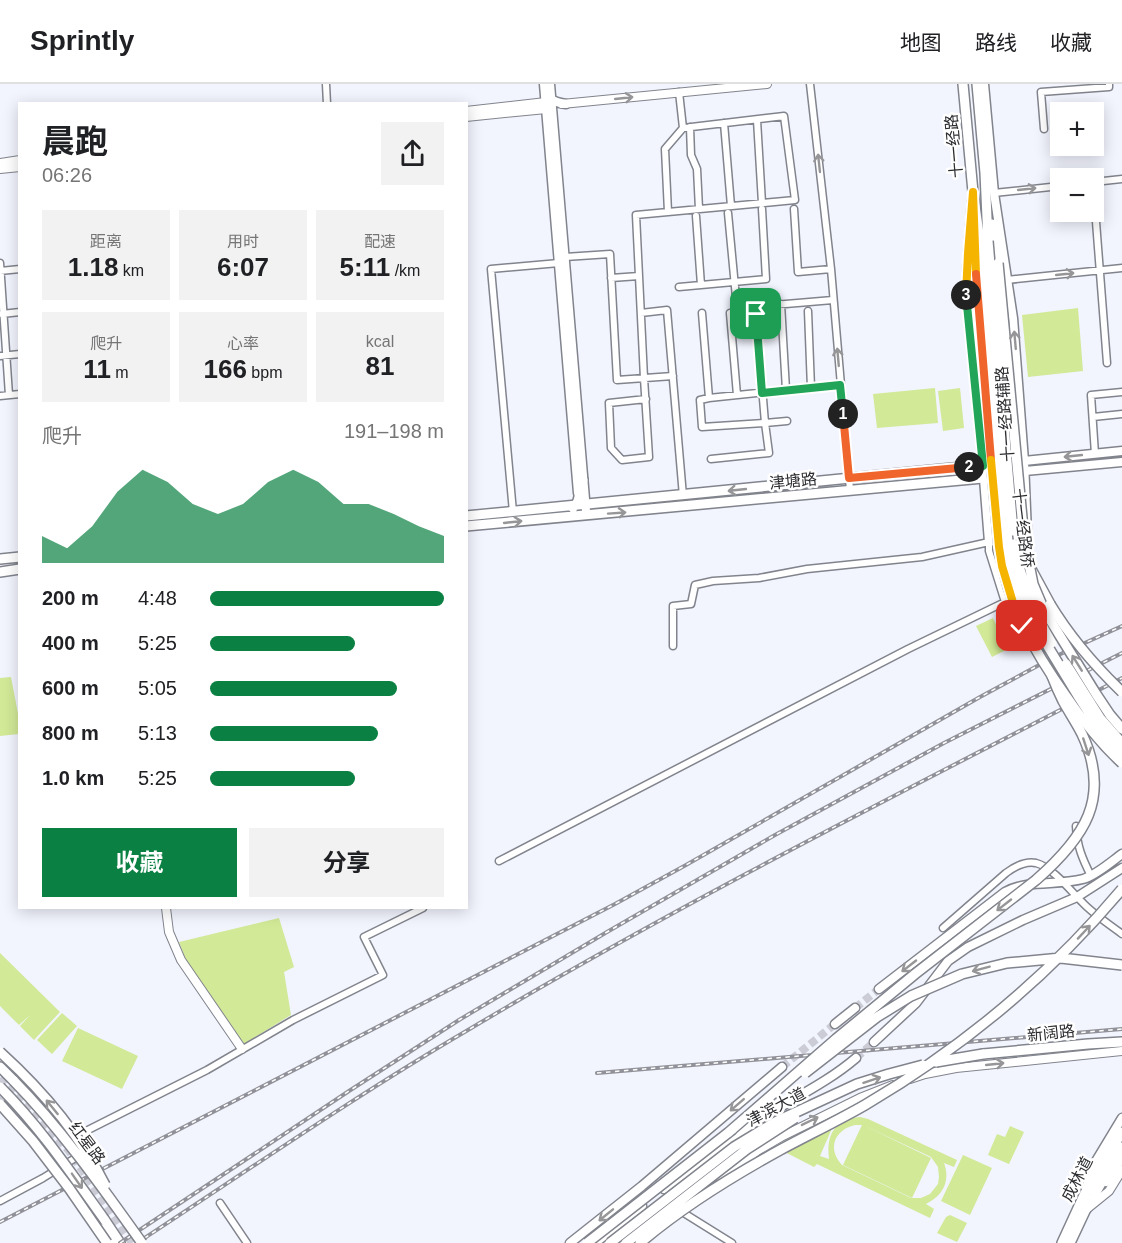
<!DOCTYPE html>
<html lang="zh">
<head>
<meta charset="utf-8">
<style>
	body { margin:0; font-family:Helvetica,"Noto Sans SC",sans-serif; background:#f2f2f2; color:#202124; height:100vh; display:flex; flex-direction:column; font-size:22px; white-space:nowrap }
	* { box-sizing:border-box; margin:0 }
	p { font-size:20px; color:#757577 }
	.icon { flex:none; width:33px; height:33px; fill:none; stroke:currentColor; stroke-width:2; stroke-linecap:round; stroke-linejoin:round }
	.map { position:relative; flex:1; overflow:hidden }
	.drawer { position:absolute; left:18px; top:18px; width:450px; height:807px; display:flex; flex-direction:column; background:#fff; border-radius:0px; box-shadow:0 3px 15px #0003 }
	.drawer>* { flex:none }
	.fabs { position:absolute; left:1050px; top:18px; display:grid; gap:12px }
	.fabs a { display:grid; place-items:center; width:54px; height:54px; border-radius:0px; background:#fff; box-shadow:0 3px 15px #0003; font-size:30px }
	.pin { position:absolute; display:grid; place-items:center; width:51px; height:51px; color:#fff; margin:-26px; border-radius:12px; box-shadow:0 3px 9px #0006 }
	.km { position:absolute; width:30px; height:30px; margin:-15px; border-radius:50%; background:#222; color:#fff; font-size:16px; line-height:30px; text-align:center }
	.round { display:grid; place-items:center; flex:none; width:63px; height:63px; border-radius:0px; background:#f2f2f2 }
	.summary { display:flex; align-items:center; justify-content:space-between; height:102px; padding:0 24px }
	h1 { font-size:33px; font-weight:700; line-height:45px }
	.stats { display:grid; grid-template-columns:repeat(3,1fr); gap:9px; height:102px; padding:6px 24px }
	.stats div { display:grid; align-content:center; border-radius:0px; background:#f2f2f2; text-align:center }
	.stats b { font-size:26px; font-weight:700 }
	.stats small { font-size:16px; font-weight:400 }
	.stats p { font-size:16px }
	.chart { height:168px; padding:12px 24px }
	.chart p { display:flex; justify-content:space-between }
	.chart svg { width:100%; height:108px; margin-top:6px; fill:#0b8043; opacity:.7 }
	.primary-button { display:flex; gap:12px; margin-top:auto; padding:12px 24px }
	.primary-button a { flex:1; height:69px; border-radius:0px; background:#0b8043; color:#fff; font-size:24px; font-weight:700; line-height:69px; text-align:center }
	.primary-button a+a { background:#f2f2f2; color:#202124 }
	ul { padding:0 24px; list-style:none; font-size:20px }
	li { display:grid; grid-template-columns:96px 72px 1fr; align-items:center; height:45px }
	li i { height:15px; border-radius:8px; background:#0b8043 }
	header { display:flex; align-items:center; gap:36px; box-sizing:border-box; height:84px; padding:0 30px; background:#fff; border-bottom:2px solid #e0e0e0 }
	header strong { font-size:28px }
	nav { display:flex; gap:33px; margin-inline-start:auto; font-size:21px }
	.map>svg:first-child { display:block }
</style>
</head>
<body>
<header>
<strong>Sprintly</strong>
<nav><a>地图</a><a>路线</a><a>收藏</a></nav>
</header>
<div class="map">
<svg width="1122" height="1159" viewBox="0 0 1122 1159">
	<rect width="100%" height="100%" fill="#f2f4fe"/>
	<path fill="#d2e997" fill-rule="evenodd" d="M1078 224 1083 287 1028 293 1022 231Z
		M935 304 938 339 877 344 873 310Z
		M960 304 964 344 943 347 938 307Z
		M993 534 1008 565 992 573 976 542Z
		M11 593 19 635V650L0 652V594Z
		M279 834 294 883 284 888 291 931 244 960 186 876 179 858Z
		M0 869 60 928 34 956 20 942 30 931 19 941 0 922Z
		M62 929 77 942 52 970 37 956Z
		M78 944 138 972 122 1005 62 977Z
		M860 1033 868 1035 957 1076 954 1083 944 1079C951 1098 942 1112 926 1120L934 1125 930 1134 817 1080 814 1083 783 1067 833 1042 820 1072 829 1075C826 1052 834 1035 860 1033ZM855 1041H862L843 1081 912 1114 931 1074 863 1041 931 1073 938 1083 939 1093 938 1100 930 1110 921 1114H911L842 1081C827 1065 834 1046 855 1041Z
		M1010 1042 1024 1048 1009 1080 988 1071 997 1050 1005 1053Z
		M963 1071 992 1084 970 1131 941 1117Z
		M950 1131 967 1139 957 1158 937 1149 946 1133Z"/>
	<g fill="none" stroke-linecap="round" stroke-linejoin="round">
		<path stroke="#cbccd5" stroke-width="8" stroke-dasharray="8 4" stroke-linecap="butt" d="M855 924 879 905
			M856 974 874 958
			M782 983 835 940
			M0 994 30 1024 69 1067 132 1159
			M0 1012 34 1047"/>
		<defs>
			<path id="minor" d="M326 0 327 20
				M810 0 831 185 850 406
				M679 8 683 44
				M784 32 795 116 668 128 665 65 683 44Z
				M757 36 762 119
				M724 39 731 122
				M690 43 691 71 697 85 699 125
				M1044 45 1041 8 1109 3V0
				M1094 98 1122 95
				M994 109 1060 102
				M1094 112 1107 279
				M794 125 798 188 831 185
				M728 129 737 224 833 216
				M696 132 701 201
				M565 173 610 170 617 296 673 292
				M0 179 9 311
				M0 187 20 185
				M611 194 639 192
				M1007 196 1122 184
				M679 203 766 195 762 125
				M808 227 811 304
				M641 229 667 226 683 412
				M702 229 709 314 786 306 781 220
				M730 229 737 311
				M2 230 20 228
				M0 272 20 270
				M786 306 840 301
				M0 312 20 310
				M709 314 700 316 702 343 765 339 756 230
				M646 315 609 319 611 364 622 376 649 373 644 294 636 131 668 128
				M1093 333 1122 330
				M1095 370 1091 311 1122 308
				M711 375 769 369 765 339 787 337
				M513 428 491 185 559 179
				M1076 742C1077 762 1082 774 1091 792
				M499 777 908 565 1005 518 989 467V458L922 473 807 485 759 494 713 497 695 501 691 520 673 522V562
				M943 844 1006 789C1014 783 1026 777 1036 779 1052 783 1070 806 1082 818 1093 830 1109 840 1122 850
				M0 1117 43 1094 93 1063 84 1048 207 986 293 936 383 891 364 853 423 824
				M220 1119 247 1159
				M679 1126 732 1159"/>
			<path id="tertiary" d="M562 20 767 0
				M466 27 546 18 550 20
				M466 33 546 25 550 22
				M0 79 20 76
				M0 85 20 83
				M166 824 169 848 181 876 242 965
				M910 995 925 990 956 984 1122 967
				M713 1102 757 1067 781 1053 860 1014 893 1001
				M1088 1124 1109 1107 1122 1086"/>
			<path id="secondary" d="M544 0 578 409
				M550 0 586 427
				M549 13C553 18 559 19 566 20
				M972 117 968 169 966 208 983 382 989 458 1027 449 1024 377 1013 234 994 109 984 0
				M1024 377 1122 367
				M1025 387 1122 378
				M879 905 1005 808C1029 795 1056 802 1083 795 1095 792 1111 778 1122 770
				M835 940 855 924
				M874 958 916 919 948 877 968 863 1023 836 1077 813 1122 784
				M1106 1098 1122 1074
				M664 1105C696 1081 728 1056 762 1034 794 1014 828 998 856 974
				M1086 1105 1090 1087 1122 1034
				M570 1159 642 1102 782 983
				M595 1159 642 1122"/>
			<path id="primary" d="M963 0 973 108 980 157
				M977 0 985 89 988 157
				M992 140 998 179
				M573 424 578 417 583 396
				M466 432 1024 377
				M466 442 983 394 1025 387
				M0 475 20 473
				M0 488 20 485
				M0 983 14 997
				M101 1145 113 1159
				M1062 1159 1085 1109 1122 1048
				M1070 1159 1085 1127 1122 1063"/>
			<path id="trunk" d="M1031 485 1050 520
				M983 970 1088 960 1122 958
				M104 1135 120 1159"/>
		</defs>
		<use href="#minor" stroke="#82848d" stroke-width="9"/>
		<use href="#tertiary" stroke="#82848d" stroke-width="10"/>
		<use href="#secondary" stroke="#82848d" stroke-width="11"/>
		<use href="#primary" stroke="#82848d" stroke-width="12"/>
		<use href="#trunk" stroke="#82848d" stroke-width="12"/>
		<use href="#minor" stroke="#fff" stroke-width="6"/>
		<use href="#tertiary" stroke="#fff" stroke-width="8"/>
		<use href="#secondary" stroke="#fff" stroke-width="8"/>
		<use href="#primary" stroke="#fff" stroke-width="9"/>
		<use href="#trunk" stroke="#fff" stroke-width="9"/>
		<defs>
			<path id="rail" d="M597 989 1122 945
				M0 1138 615 820 686 781 980 613 1054 573 1122 542
				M120 1159 349 1007 459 936 607 848 775 751 944 659 1122 569
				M137 1159C247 1087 355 1012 468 946 681 819 902 708 1122 594"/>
		</defs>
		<use href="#rail" stroke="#919299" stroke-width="4"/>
		<use href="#rail" stroke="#fff" stroke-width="1.5" stroke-dasharray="4.5" stroke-linecap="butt"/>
		<defs>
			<path id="primary-bridge" d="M980 157 1005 431 1011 483 1015 497 1030 533 1078 612 1099 644 1122 668
				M988 157 1013 447
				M975 168 977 216 999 463C1008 521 1033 566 1066 612 1083 637 1100 659 1122 679
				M998 179 1024 455 1033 500 1044 526 1096 610 1110 631 1122 645
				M1014 460C1021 496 1033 527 1052 559
				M1066 580 1100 634 1122 659
				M0 968C42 1006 80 1051 105 1101
				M14 997C62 1046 102 1103 142 1159
				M0 1003C40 1043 71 1089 104 1135
				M0 1020 33 1057 69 1104 107 1159"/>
			<path id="trunk-bridge" d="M1050 520C1070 553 1094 581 1122 608
				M936 978 983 970
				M805 989 877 933 911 912 962 890 1007 879 1061 874 1122 881
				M728 1049 836 955 915 890 1036 796C1084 754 1112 714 1082 650 1076 638 1069 628 1063 617 1059 609 1055 600 1052 592
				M587 1159 733 1045
				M610 1159 734 1063 777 1037 857 1000 889 990 923 981
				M626 1159 747 1065 795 1034
				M640 1159C682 1123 731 1093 780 1066 808 1051 837 1037 865 1021 962 964 1049 892 1122 805"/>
		</defs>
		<use href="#primary-bridge" stroke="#82848d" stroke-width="12" stroke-linecap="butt"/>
		<use href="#trunk-bridge" stroke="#82848d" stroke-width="12" stroke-linecap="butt"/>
		<use href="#primary-bridge" stroke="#fff" stroke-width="9"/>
		<use href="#trunk-bridge" stroke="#fff" stroke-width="9"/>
	</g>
	<defs><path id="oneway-shaft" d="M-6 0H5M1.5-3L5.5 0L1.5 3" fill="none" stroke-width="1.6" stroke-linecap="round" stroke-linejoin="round" transform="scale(1.5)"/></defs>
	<g stroke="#969698">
		<use href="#oneway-shaft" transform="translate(624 14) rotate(-6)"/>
		<use href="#oneway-shaft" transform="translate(819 79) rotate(-96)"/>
		<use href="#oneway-shaft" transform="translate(1027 105) rotate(-6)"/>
		<use href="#oneway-shaft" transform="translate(1065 190) rotate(-6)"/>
		<use href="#oneway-shaft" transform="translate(1015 256) rotate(-95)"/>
		<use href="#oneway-shaft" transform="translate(838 273) rotate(-95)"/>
		<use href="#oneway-shaft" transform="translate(1073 372) rotate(174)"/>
		<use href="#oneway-shaft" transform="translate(737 406) rotate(174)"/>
		<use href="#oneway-shaft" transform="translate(617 429) rotate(-4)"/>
		<use href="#oneway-shaft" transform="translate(513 438) rotate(-6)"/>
		<use href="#oneway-shaft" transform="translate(1077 579) rotate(-122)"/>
		<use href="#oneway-shaft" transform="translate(1086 663) rotate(72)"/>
		<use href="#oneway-shaft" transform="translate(1004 821) rotate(142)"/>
		<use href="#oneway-shaft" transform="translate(1084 848) rotate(-47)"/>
		<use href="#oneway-shaft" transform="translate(909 882) rotate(142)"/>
		<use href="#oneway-shaft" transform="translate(981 885) rotate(165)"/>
		<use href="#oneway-shaft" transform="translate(995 980) rotate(-6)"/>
		<use href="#oneway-shaft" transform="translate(872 996) rotate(-18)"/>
		<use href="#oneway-shaft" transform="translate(737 1021) rotate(139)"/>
		<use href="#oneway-shaft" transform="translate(52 1023) rotate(-129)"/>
		<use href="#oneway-shaft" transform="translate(810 1037) rotate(-26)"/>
		<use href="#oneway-shaft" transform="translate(77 1097) rotate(55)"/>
		<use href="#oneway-shaft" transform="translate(606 1131) rotate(141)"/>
	</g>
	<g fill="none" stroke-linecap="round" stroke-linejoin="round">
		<defs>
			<path id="split-1" d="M756 230 762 309 840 301 843 330"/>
			<path id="split-2" d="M843 330 849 394 969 383"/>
			<path id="split-3" d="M966 211 983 382 969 383"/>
			<path id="split-4" d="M966 211 968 169 973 108 976 190"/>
			<path id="split-5" d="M976 190 991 376"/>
			<path id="split-6" d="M991 376 999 463 1002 482 1014 522 1022 542"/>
		</defs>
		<use href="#split-1" stroke="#fff" stroke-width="12"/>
		<use href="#split-2" stroke="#fff" stroke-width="12"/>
		<use href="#split-3" stroke="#fff" stroke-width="12"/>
		<use href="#split-4" stroke="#fff" stroke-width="12"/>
		<use href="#split-5" stroke="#fff" stroke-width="12"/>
		<use href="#split-6" stroke="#fff" stroke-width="12"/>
		<use href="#split-1" stroke="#22a559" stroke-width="8"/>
		<use href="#split-2" stroke="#f0652b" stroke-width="8"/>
		<use href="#split-3" stroke="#22a559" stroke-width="8"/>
		<use href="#split-4" stroke="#f5b400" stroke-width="8"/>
		<use href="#split-5" stroke="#f0652b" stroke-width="8"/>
		<use href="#split-6" stroke="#f5b400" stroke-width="8"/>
	</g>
	<g text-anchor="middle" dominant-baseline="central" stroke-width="5" stroke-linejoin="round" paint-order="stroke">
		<g font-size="16" fill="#2d2e31" stroke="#fff">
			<text transform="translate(954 62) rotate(-95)">十一经路</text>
			<text transform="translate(1005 330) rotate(-94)">十一经路辅路</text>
			<text transform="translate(793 397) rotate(-6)">津塘路</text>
			<text transform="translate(1023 444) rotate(83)">十一经路桥</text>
			<text transform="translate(1051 949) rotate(-6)">新阔路</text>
			<text transform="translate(776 1023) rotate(-28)">津滨大道</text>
			<text transform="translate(87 1059) rotate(53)">红星路</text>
			<text transform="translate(1077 1095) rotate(-62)">成林道</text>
		</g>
	</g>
</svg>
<div class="fabs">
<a>+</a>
<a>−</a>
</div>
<div class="pin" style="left:756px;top:230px;background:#1e9e55"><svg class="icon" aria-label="arrive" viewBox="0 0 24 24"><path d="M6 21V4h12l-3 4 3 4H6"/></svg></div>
<div class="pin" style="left:1022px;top:542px;background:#d93025"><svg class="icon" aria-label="check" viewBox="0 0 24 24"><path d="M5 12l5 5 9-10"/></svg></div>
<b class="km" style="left:843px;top:330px">1</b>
<b class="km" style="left:969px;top:383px">2</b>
<b class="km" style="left:966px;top:211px">3</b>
<section class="drawer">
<div class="summary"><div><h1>晨跑</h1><p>06:26</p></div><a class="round"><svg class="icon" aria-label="share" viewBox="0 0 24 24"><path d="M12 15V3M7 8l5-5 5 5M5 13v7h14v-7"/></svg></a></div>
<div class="stats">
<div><p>距离</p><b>1.18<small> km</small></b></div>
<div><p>用时</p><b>6:07</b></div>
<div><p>配速</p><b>5:11<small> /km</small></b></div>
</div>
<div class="stats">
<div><p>爬升</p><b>11<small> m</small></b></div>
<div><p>心率</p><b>166<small> bpm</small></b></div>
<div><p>kcal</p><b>81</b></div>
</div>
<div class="chart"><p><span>爬升</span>191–198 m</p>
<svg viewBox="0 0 160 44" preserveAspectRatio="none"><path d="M0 44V33L10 38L20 29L30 15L40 6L50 11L60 20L70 24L80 20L90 11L100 6L110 11L120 20L130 20L140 24L150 29L160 33V44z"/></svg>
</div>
<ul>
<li><b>200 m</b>4:48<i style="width:100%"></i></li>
<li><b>400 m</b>5:25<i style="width:62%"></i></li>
<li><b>600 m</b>5:05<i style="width:80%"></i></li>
<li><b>800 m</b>5:13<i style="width:72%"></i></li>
<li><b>1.0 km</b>5:25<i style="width:62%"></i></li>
</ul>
<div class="primary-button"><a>收藏</a><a>分享</a></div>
</section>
</div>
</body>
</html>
